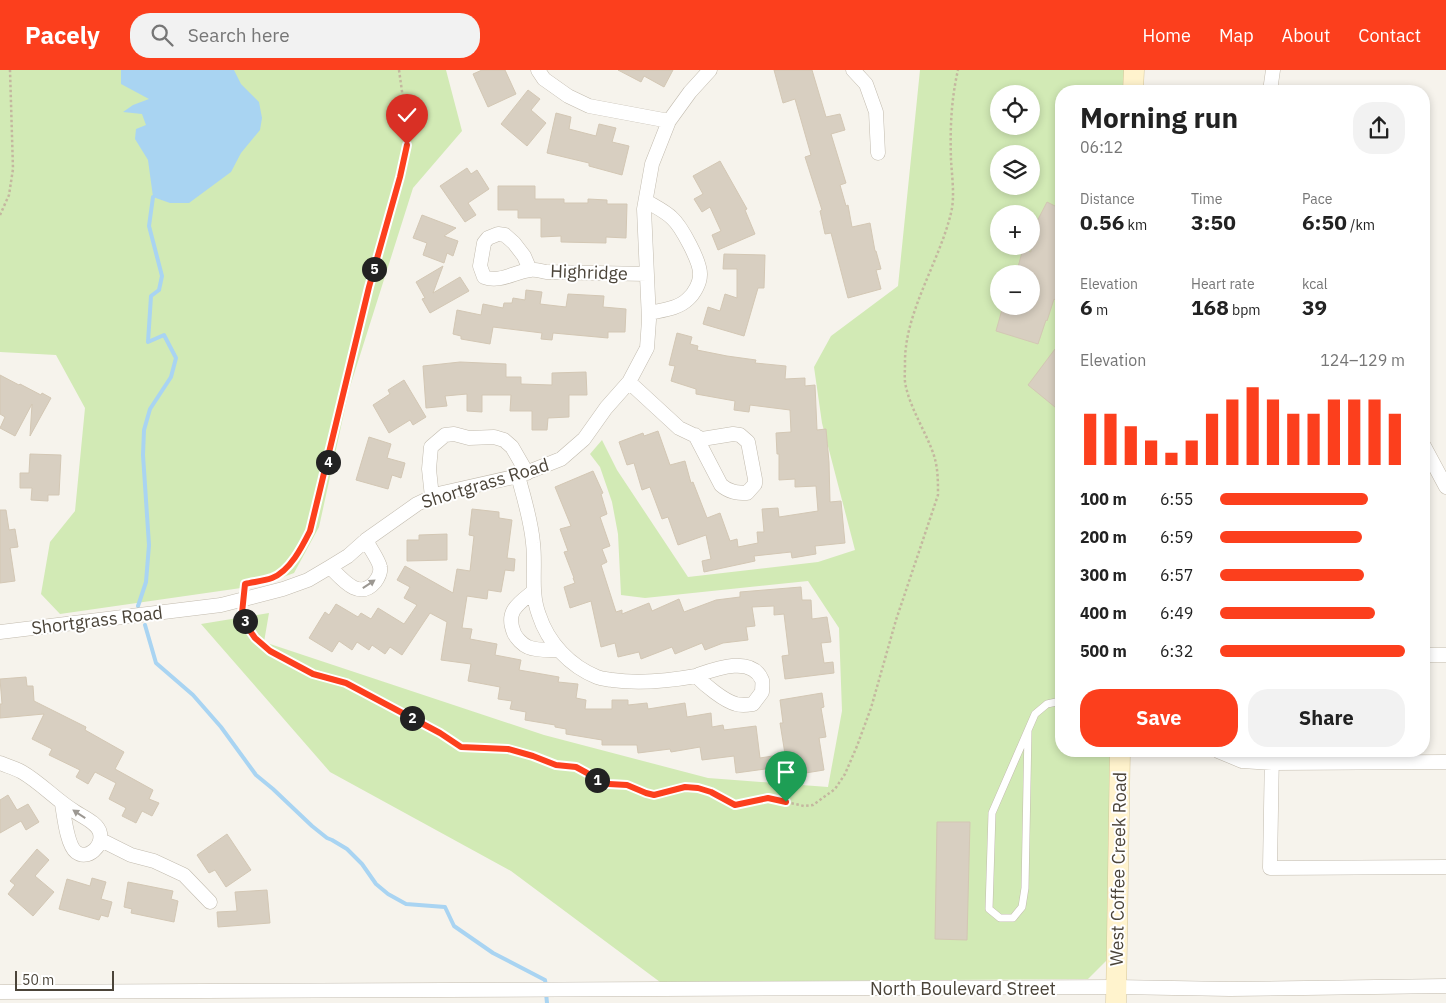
<!DOCTYPE html>
<html lang="en">
<head>
<meta charset="utf-8">
<style>
	body { margin:0; font-family:"IBM Plex Sans",sans-serif; background:#f2f2f2; color:#222; height:100vh; display:flex; flex-direction:column; font-size:19px; white-space:nowrap }
	* { box-sizing:border-box; margin:0 }
	p { font-size:16px; color:#767676 }
	.icon { flex:none; width:28px; height:28px; fill:none; stroke:currentColor; stroke-width:2; stroke-linecap:round; stroke-linejoin:round }
	.map { position:relative; flex:1; overflow:hidden }
	.details { position:absolute; left:1055px; top:15px; width:375px; height:672px; display:flex; flex-direction:column; background:#fff; border-radius:20px; box-shadow:0 2px 8px #0003 }
	.details>* { flex:none }
	.tools { position:absolute; left:990px; top:15px; display:grid; gap:10px }
	.tools a { display:grid; place-items:center; width:50px; height:50px; border-radius:50%; background:#fff; box-shadow:0 2px 8px #0003; font-size:25px }
	.scale { position:absolute; left:15px; bottom:12px; width:99px; box-sizing:border-box; padding-left:5px; border:2px solid #4b4439; border-top:0; font-size:14px; line-height:18px; white-space:nowrap; color:#4b4439; -webkit-text-stroke:4px #fff; paint-order:stroke }
	.pin { position:absolute; display:grid; place-items:center; width:42px; height:42px; color:#fff; margin:-51px -21px; border-radius:50% 50% 50% 0; rotate:-45deg; box-shadow:0 0 5px #0007 }
	.pin .icon { rotate:45deg }
	.km { position:absolute; width:25px; height:25px; margin:-12px; border-radius:50%; background:#222; color:#fff; font-size:14px; line-height:25px; text-align:center }
	.round { display:grid; place-items:center; flex:none; width:52px; height:52px; border-radius:20px; background:#f2f2f2 }
	.overview { display:flex; align-items:center; justify-content:space-between; height:85px; padding:0 25px }
	h1 { font-size:28px; font-weight:800; line-height:38px }
	.metrics { display:grid; grid-template-columns:repeat(3,1fr); gap:8px; height:85px; padding:5px 25px }
	.metrics div { display:grid; align-content:center }
	.metrics b { font-size:21px; font-weight:800 }
	.metrics small { font-size:14px; font-weight:400 }
	.metrics p { font-size:14px }
	.chart { height:140px; padding:10px 25px }
	.chart p { display:flex; justify-content:space-between }
	.chart svg { width:100%; height:90px; margin-top:5px; stroke:#fc3f1d; stroke-width:6 }
	.cta { display:flex; gap:10px; margin-top:auto; padding:10px 25px }
	.cta a { flex:1; height:58px; border-radius:20px; background:#fc3f1d; color:#fff; font-size:20px; font-weight:800; line-height:58px; text-align:center }
	.cta a+a { background:#f2f2f2; color:#222 }
	ul { padding:0 25px; list-style:none; font-size:16px }
	li { display:grid; grid-template-columns:80px 60px 1fr; align-items:center; height:38px }
	li i { height:12px; border-radius:6px; background:#fc3f1d }
	header { display:flex; align-items:center; gap:30px; box-sizing:border-box; height:70px; padding:0 25px; background:#fc3f1d; color:#fff }
	header strong { font-size:24px }
	nav { display:flex; gap:28px; margin-inline-start:auto; font-size:18px }
	.search { width:350px; height:45px; background:#f2f2f2; display:flex; align-items:center; gap:12px; box-sizing:border-box; padding:0 18px; border-radius:20px; color:#767676; font-size:19px }
	.map>svg:first-child { display:block }
</style>
</head>
<body>
<header>
<strong>Pacely</strong>
<div class="search"><svg class="icon" aria-label="search" viewBox="0 0 24 24"><circle cx="10" cy="10" r="6"/><path d="M15 15l6 6"/></svg>Search here</div>
<nav><a>Home</a><a>Map</a><a>About</a><a>Contact</a></nav>
</header>
<div class="map">
<svg width="1446" height="933" viewBox="0 0 1446 933">
	<rect width="100%" height="100%" fill="#f6f3ec"/>
	<path fill="#d2eab5" fill-rule="evenodd" d="M0 0H446L462 61 413 118 349 320 319 457 294 503 272 511 248 517 60 544 41 524 50 472 75 441 85 338 56 285 0 282Z
		M920 0H1126V21H1061V681H1112L1107 890 1088 909 660 912 511 801 330 702 201 554 269 543 264 572 544 665 708 708 828 717 842 641 839 558 808 511 645 528 621 525 618 464 612 432 600 397 590 384 602 370 617 400 688 507 818 492 855 480 822 353 814 297 831 266 898 216ZM999 24H1031V56H999ZM999 84H1031V116H999ZM999 144H1031V176H999ZM999 204H1031V236H999Z"/>
	<path fill="#a9d4f2" d="M121 0H234L241 14 259 32 262 48 260 60 241 83 231 102 189 133H170L153 127 148 90 135 69 136 59 146 55 142 44 123 42 133 35 149 29 121 14Z"/>
	<g fill="none" stroke-linecap="round" stroke-linejoin="round">
		<path stroke="#a9d4f2" stroke-width="4" d="M138 536 146 512 149 475 143 385 144 360 150 339 171 307 176 288 164 265 148 272 151 226 159 220 162 206 149 156 153 127
			M145 555 156 593 193 625 221 657 256 705 273 719 312 756 327 768 332 770 347 779 362 794 376 814 388 824 406 834 445 837 454 856 493 883 545 910 546 916
			M546 923 547 933"/>
	</g>
	<path fill="#d8cfc1" stroke="#d3c7b4" d="M482 0H505L516 24 488 37 473 4Z
		M618 0H673L664 17 644 6 641 12Z
		M774 0H812L826 47 840 44 845 60 831 64 846 113 840 115 846 136 848 135 852 157 870 153 875 181H876L881 199 876 200 881 219 848 228 831 163 825 164 820 141 822 140 805 87 811 85 795 29 783 33Z
		M528 20 540 29 531 40 546 53 527 76 501 54Z
		M556 43 571 47 569 59 596 66 599 54 616 58 612 72 629 76 622 105 589 96V93L547 83Z
		M720 91 747 139 745 140 755 164 718 180 712 165 721 161 710 137 702 142 694 129 703 124 693 106Z
		M467 98 471 104 477 100 489 119 468 133 476 145 465 152 440 116Z
		M498 116H535V129H564V133H588V129L607 130V134H627L626 168 606 167V173L561 172V166L541 167V148H518V140H498Z
		M1047 132 1061 139V208L1055 230 1054 229 1047 251 1046 250 1038 274 996 261 1003 236H1031V204H1016L1023 179 1031 182V163Z
		M422 145 456 158 444 166 458 171 453 186 447 183 444 193 423 185 427 173 413 168Z
		M724 184 765 185 764 218H758L744 266 703 254 708 237 720 241 725 224 737 228V199H723Z
		M443 196 433 223 460 207 469 221 430 243 422 229 425 228 416 212Z
		M526 220 542 222 540 234 566 237 568 224 604 226 603 237 626 239 625 262H608V268L553 263 552 270 541 269 542 263 493 257 490 274 461 269V266L453 264 457 240 481 245 483 234 503 238 504 233H512L513 228 525 230Z
		M677 263 692 267 690 274 698 276 697 280 727 286 756 290 755 293 786 296 785 309 805 308V316L815 315 817 360 826 359 829 392 830 432 841 431 845 473 815 476 816 484 792 488 791 482 754 486 755 491 704 502 702 491 711 489 706 465 678 475 668 447 662 449 650 417 642 420 634 393 627 395 619 372 643 363 644 366 658 361 670 395 685 391 691 413 693 412 707 448 720 443 730 471 737 469 738 477 758 473 757 462H764L762 439 778 438 779 447 818 441 816 416 795 417V409L779 410V384H777L776 363 791 362 790 340 750 335 749 342 734 340 735 331 696 324V319L671 311 675 296 669 295Z
		M1055 279 1061 284V342L1028 315Z
		M460 292 506 294V307H521V314L552 315V303L586 302 587 325H569V347L548 348 547 360H532V341H510L511 325H482V342L467 341V324L445 326 447 336 426 338 423 296Z
		M0 305 19 315 20 314 41 325 42 323 51 328 30 366 32 334 15 366 0 358 5 347 0 344Z
		M404 310 426 347 413 355 410 350 389 363 373 335 390 324 388 320Z
		M369 367 391 374 387 388 405 393 401 408 392 405 388 419 356 410Z
		M30 384 61 385 59 425H48V431L31 430 32 418H20V403H29Z
		M593 401 603 423 601 424 607 444 600 447 610 476 602 479 607 492 601 495 616 542 622 540V544L649 533 652 541 679 529 684 542 716 530 740 527V522L801 517 802 530H811L812 549 827 547 831 572 821 573 824 593 833 592 834 603 785 609 782 586 789 585 784 544 774 545V536L752 537 755 556 746 557 748 570 723 573 705 580 702 573 675 584 672 577 641 589 639 582 618 587 615 573 601 577 591 531 570 538 564 517 575 513 573 508H574L564 482 568 481 560 459 571 456 555 417Z
		M472 439 499 442V448L512 450 507 488 515 489 514 501 505 500 501 522 488 520 487 529 467 526 462 558 472 559 470 569 497 574 495 585 521 590 519 600 559 607 558 612 578 614 576 628 586 630 585 639H612V630H628V635L647 633 648 639 685 633 687 647 711 643 712 657 723 655 724 660 756 656 760 688 785 684 780 653H783L780 630 822 623 824 637 821 638 826 667 819 668 824 700 781 707 780 697 736 703 734 686 702 690 700 677 671 682 670 679 638 683 637 675H602V670L566 664V659L555 657V655L525 650 526 642 510 639 512 631 498 629 500 617 468 611 471 594 441 590 447 552 430 543 402 585 390 577 385 584 372 575 369 580 357 572 352 580 339 571 332 582 309 568 325 542 329 545 336 534 358 547 361 543 371 549 378 538 404 554 417 535 404 528 410 517 397 510 405 496 453 523 457 499 470 501 474 466 469 465Z
		M0 440H6L9 460 15 459 18 477 10 478 15 511 0 513Z
		M447 464V490L407 491V470H419V465Z
		M26 607 27 616H33L34 631 86 657 85 660 124 682 115 699 153 720 149 729 159 733 152 746 142 741 136 753 122 746 126 738 109 729 116 713 95 702 88 714 76 707 80 700 49 685 52 679 32 669 44 644 0 648V634H2L0 609Z
		M8 725 17 740 28 734 39 752 26 760 21 751 0 763V730Z
		M937 752H970L967 870 935 869Z
		M227 764 251 800 226 817 215 800 209 803 197 785Z
		M37 779 49 790 35 806 54 822 33 846 8 824 15 815 10 811Z
		M92 808 106 812 101 829 112 832 108 847 101 845 99 850 59 839 67 809 90 816Z
		M128 812 173 821 171 829 178 831 174 852 131 843 132 839 124 837Z
		M267 820 270 853 218 857 217 842 237 841 235 822Z"/>
	<g fill="none" stroke-linecap="round" stroke-linejoin="round">
		<defs>
			<path id="lane" d="M1028 661 1025 818 1022 837 1013 848H1000L989 839 992 743 1035 644 1047 634 1061 631"/>
			<path id="street" d="M538 0 544 9 568 26 589 36 669 51
				M853 0 866 14 876 42 878 83
				M1270 21 1273 0
				M646 131C654 136 665 141 672 148 681 156 701 192 700 205 700 213 694 224 688 229 678 239 662 240 649 243
				M530 200 524 186 514 173 505 165 498 164 488 168 484 173 480 196 484 207C500 213 514 202 530 200 535 199 541 201 546 202L647 204
				M629 312 679 358 702 369 733 364 740 365 748 372 755 409V414L747 423C737 423 729 422 721 415L695 365
				M1424 376 1446 417
				M518 406C524 428 531 450 533 473 536 497 530 522 539 545 548 573 570 596 597 607 602 609 607 609 612 610 641 614 668 611 696 606L698 605C715 599 752 585 762 610 763 613 762 618 762 622L753 634C747 635 742 636 736 634 724 631 705 615 696 606
				M432 427 429 399 431 377 445 365 454 364 469 368 494 367 504 370 512 377 527 403
				M330 497C342 509 359 531 375 512 378 508 381 502 380 497 379 490 369 477 366 470
				M534 521C518 534 505 541 514 563 516 568 523 575 528 577 537 581 549 580 559 580
				M0 562 221 535 283 519 308 510 330 497 348 486 366 470 417 434 438 424 518 406 561 389 584 369 606 338 629 312 647 278 649 250 644 139 652 94 669 51 690 22 710 0
				M1424 585H1446
				M1218 681 1242 691 1273 693 1446 692
				M1272 681 1270 798 1446 797
				M0 693C7 696 15 698 22 702 41 713 56 730 74 741 83 747 98 753 100 763 103 776 88 791 76 782 67 775 64 745 62 734
				M101 770 131 785 154 791 184 805 210 832
				M0 922 1116 917 1230 919 1446 916"/>
			<path id="secondary" d="M1133 21 1134 0
				M1116 933 1120 681"/>
		</defs>
		<use href="#lane" stroke="#c2bbae" stroke-width="8"/>
		<use href="#street" stroke="#c2bbae" stroke-width="15"/>
		<use href="#secondary" stroke="#d6c79b" stroke-width="21"/>
		<path stroke="#c4b79f" stroke-width="2.5" stroke-dasharray="2.5 2.5" stroke-linecap="butt" d="M0 145 9 125 13 99 10 0
			M274 507C291 495 300 479 310 461L369 217 400 107 407 75V57L399 0
			M242 542 246 555 255 568 271 581 313 604 347 613 440 663 461 677 508 679 533 686 556 695 576 697 587 703 599 711 609 714 627 715 646 723 655 725 685 717H698L711 722 735 735 768 728 804 736 813 735 835 719 845 704 857 676 871 638 896 550 938 425C938 409 938 395 932 380 924 359 911 339 906 317 904 310 905 302 905 294 904 243 939 193 951 143 955 127 952 107 951 90 950 60 951 30 958 0"/>
		<use href="#lane" stroke="#fff" stroke-width="7"/>
		<use href="#street" stroke="#fff" stroke-width="14"/>
		<use href="#secondary" stroke="#fff3cd" stroke-width="20"/>
	</g>
	<defs><path id="oneway-solid" d="M-6-.8H1V-3.2L6.5 0L1 3.2V.8H-6Z" transform="scale(1.25)"/></defs>
	<g fill="#9c9892">
		<use href="#oneway-solid" transform="translate(369 514) rotate(-34)"/>
		<use href="#oneway-solid" transform="translate(79 744) rotate(-147)"/>
	</g>
	<g fill="none" stroke-linecap="round" stroke-linejoin="round">
		<defs>
			<path id="route" d="M407 75 400 107 369 217 310 461C302 477 290 501 272 508 264 511 253 512 245 514L242 543 246 555 255 568 270 581 313 604 346 613 440 663 461 677 508 679 533 686 556 695 576 697 587 703 599 711 609 714 627 715 646 723 654 725 685 717 698 718 711 722 735 735 768 728 786 732"/>
		</defs>
		<use href="#route" stroke="#fff" stroke-width="10"/>
		<use href="#route" stroke="#fc3f1d" stroke-width="6"/>
	</g>
	<g text-anchor="middle" dominant-baseline="central" stroke-width="4" stroke-linejoin="round" paint-order="stroke">
		<g font-size="18" fill="#4b4439" stroke="#fff">
			<text transform="translate(589 202) rotate(2)">Highridge</text>
			<text transform="translate(485 413) rotate(-17)">Shortgrass Road</text>
			<text transform="translate(97 550) rotate(-7)">Shortgrass Road</text>
			<text transform="translate(1118 799) rotate(-89)">West Coffee Creek Road</text>
			<text x="963" y="918">North Boulevard Street</text>
		</g>
	</g>
</svg>
<div class="tools">
<a><svg class="icon" aria-label="locate" viewBox="0 0 24 24"><circle cx="12" cy="12" r="6"/><path d="M12 2v4M12 18v4M2 12h4M18 12h4"/></svg></a>
<a><svg class="icon" aria-label="layers" viewBox="0 0 24 24"><path d="M12 4l9 5-9 5-9-5zM3 14l9 5 9-5"/></svg></a>
<a>+</a>
<a>−</a>
</div>
<div class="scale">50 m</div>
<div class="pin" style="left:786px;top:732px;background:#1e9e55"><svg class="icon" aria-label="arrive" viewBox="0 0 24 24"><path d="M6 21V4h12l-3 4 3 4H6"/></svg></div>
<div class="pin" style="left:407px;top:75px;background:#d93025"><svg class="icon" aria-label="check" viewBox="0 0 24 24"><path d="M5 12l5 5 9-10"/></svg></div>
<b class="km" style="left:597px;top:710px">1</b>
<b class="km" style="left:412px;top:648px">2</b>
<b class="km" style="left:245px;top:551px">3</b>
<b class="km" style="left:328px;top:392px">4</b>
<b class="km" style="left:374px;top:199px">5</b>
<section class="details">
<div class="overview"><div><h1>Morning run</h1><p>06:12</p></div><a class="round"><svg class="icon" aria-label="share" viewBox="0 0 24 24"><path d="M12 15V3M7 8l5-5 5 5M5 13v7h14v-7"/></svg></a></div>
<div class="metrics">
<div><p>Distance</p><b>0.56<small> km</small></b></div>
<div><p>Time</p><b>3:50</b></div>
<div><p>Pace</p><b>6:50<small> /km</small></b></div>
</div>
<div class="metrics">
<div><p>Elevation</p><b>6<small> m</small></b></div>
<div><p>Heart rate</p><b>168<small> bpm</small></b></div>
<div><p>kcal</p><b>39</b></div>
</div>
<div class="chart"><p><span>Elevation</span>124–129 m</p>
<svg viewBox="0 0 160 44" preserveAspectRatio="none"><path d="M5 44V19M15 44V19M25 44V25M35 44V32M45 44V38M55 44V32M65 44V19M75 44V12M85 44V6M95 44V12M105 44V19M115 44V19M125 44V12M135 44V12M145 44V12M155 44V19"/></svg>
</div>
<ul>
<li><b>100 m</b>6:55<i style="width:80%"></i></li>
<li><b>200 m</b>6:59<i style="width:77%"></i></li>
<li><b>300 m</b>6:57<i style="width:78%"></i></li>
<li><b>400 m</b>6:49<i style="width:84%"></i></li>
<li><b>500 m</b>6:32<i style="width:100%"></i></li>
</ul>
<div class="cta"><a>Save</a><a>Share</a></div>
</section>
</div>
</body>
</html>
